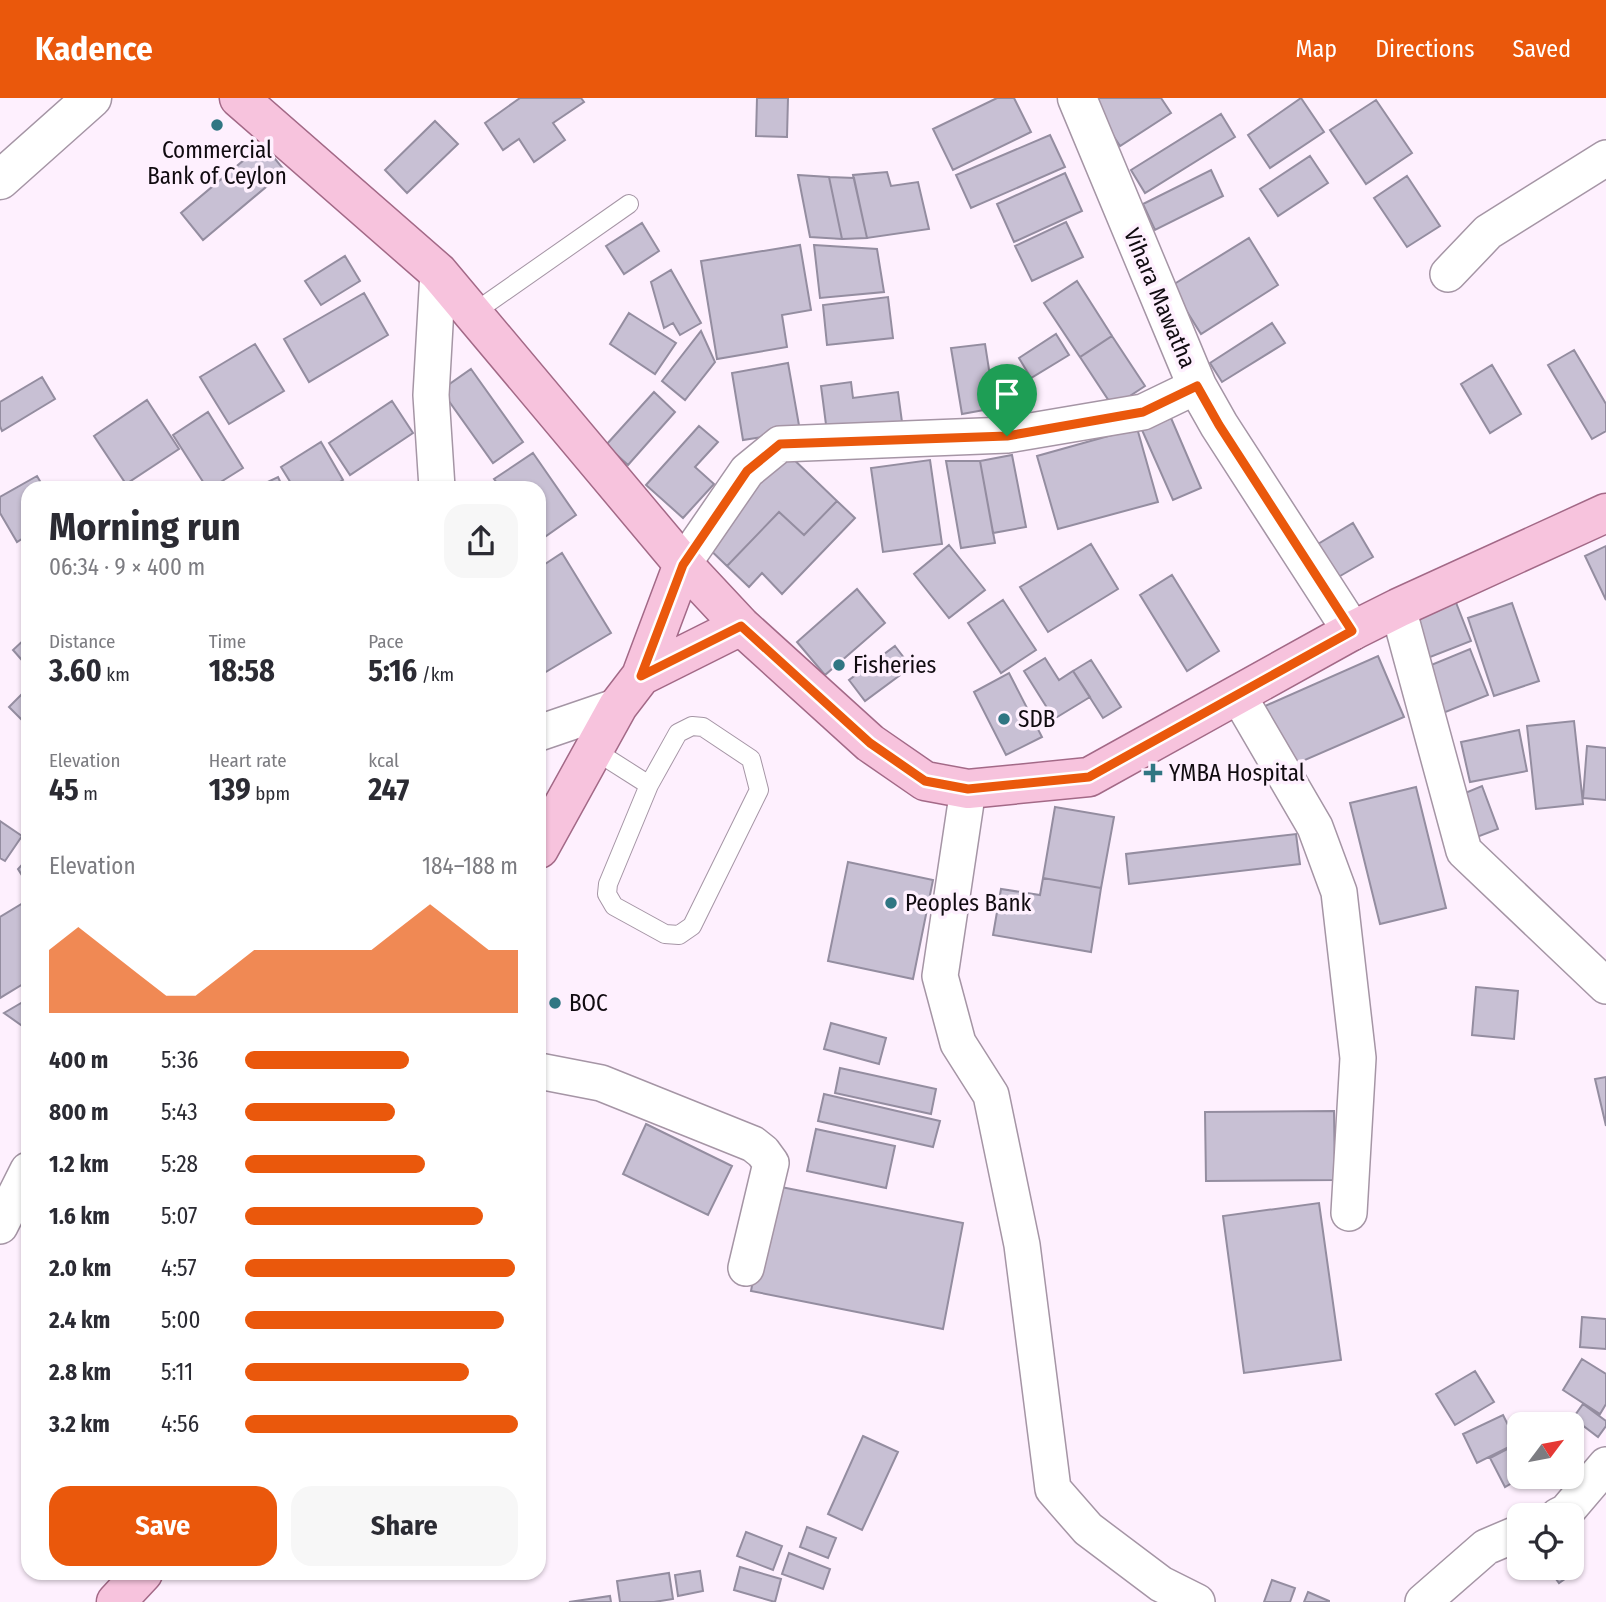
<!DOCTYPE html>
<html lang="en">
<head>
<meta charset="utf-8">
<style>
	body { margin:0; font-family:"Fira Sans Condensed",sans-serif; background:#f7f7f7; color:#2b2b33; height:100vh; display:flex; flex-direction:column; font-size:26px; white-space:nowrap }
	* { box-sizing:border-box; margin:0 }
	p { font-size:23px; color:#7c7c81 }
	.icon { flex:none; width:38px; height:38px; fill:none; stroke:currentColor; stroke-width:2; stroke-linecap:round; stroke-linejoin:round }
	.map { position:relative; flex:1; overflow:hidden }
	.panel { position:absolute; left:21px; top:383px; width:525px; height:1099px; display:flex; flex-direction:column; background:#fff; border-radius:21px; box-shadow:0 2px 5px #0004 }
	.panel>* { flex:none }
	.needle { width:46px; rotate:58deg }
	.fabs { position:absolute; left:1507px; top:1314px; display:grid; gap:14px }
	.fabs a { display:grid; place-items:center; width:77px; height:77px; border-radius:14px; background:#fff; box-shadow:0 2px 5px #0004; font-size:35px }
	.pin { position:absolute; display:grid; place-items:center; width:60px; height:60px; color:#fff; margin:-72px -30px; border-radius:50% 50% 50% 0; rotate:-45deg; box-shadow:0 0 7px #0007 }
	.pin .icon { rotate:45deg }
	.round { display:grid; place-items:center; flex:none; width:74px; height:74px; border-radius:21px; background:#f7f7f7 }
	.headline { display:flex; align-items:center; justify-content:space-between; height:119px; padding:0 28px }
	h1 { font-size:38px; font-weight:700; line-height:52px }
	.stats { display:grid; grid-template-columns:repeat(3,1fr); gap:10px; height:119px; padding:7px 28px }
	.stats div { display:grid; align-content:center }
	.stats b { font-size:30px; font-weight:700 }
	.stats small { font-size:19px; font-weight:400 }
	.stats p { font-size:19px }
	.chart { height:196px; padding:14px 28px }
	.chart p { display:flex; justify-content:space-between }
	.chart svg { width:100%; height:126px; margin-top:7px; fill:#ea580c; opacity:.7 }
	.action { display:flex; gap:14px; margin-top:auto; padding:14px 28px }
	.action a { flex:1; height:80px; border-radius:21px; background:#ea580c; color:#fff; font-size:28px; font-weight:700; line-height:80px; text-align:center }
	.action a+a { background:#f7f7f7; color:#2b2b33 }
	ul { padding:0 28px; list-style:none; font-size:23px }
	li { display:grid; grid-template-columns:112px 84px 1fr; align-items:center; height:52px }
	li i { height:18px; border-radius:9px; background:#ea580c }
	header { display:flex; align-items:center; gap:42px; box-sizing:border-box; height:98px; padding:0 35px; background:#ea580c; color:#fff }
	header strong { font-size:33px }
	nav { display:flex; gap:38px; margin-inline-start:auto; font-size:24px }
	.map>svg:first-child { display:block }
</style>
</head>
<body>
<header>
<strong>Kadence</strong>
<nav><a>Map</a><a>Directions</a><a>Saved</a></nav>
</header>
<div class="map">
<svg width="1606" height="1504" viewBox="0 0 1606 1504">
	<rect width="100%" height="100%" fill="#fef0fe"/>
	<path fill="#c8c0d4" stroke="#948da0" stroke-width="2" d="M520 0H581L584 4 553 25 565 42 534 64 519 41 503 52 485 25Z
		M757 0H788L787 39 756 38Z
		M997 0H1014L1031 34 953 72 933 31Z
		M1094 0H1161L1171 15 1120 48 1090 2Z
		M1301 0 1324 34 1270 70 1248 37Z
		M1376 2 1412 55 1366 86 1330 32Z
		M1221 16 1235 39 1145 95 1131 72Z
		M435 23 458 46 407 95 385 72Z
		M1050 37 1065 69 971 110 956 77Z
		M263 46 285 73 203 142 181 115Z
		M1310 58 1328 85 1278 118 1260 91Z
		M1211 72 1223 98 1155 132 1143 106Z
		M887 74 891 88 918 84 929 131 867 140 853 77Z
		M1065 75 1082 113 1014 144 997 106Z
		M798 77 829 79 842 141 810 139Z
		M1407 78 1440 128 1407 149 1374 100Z
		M829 79 854 80 867 140 842 141Z
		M1066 124 1083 159 1032 183 1015 148Z
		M642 125 659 153 624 176 606 148Z
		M1249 140 1278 187 1201 236 1171 188Z
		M800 147 811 212 782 217 787 249 717 261 701 163Z
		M814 147 877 151 884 194 820 200Z
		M345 158 360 183 321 207 305 183Z
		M671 172 701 225 680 237 673 225 664 230 651 184Z
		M1077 183 1112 238 1080 259 1044 205Z
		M364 195 388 237 309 284 284 241Z
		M888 199 893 240 827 247 823 207Z
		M629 215 676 245 655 276 610 246Z
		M1272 225 1285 245 1222 284 1210 265Z
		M701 233 715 264 685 302 662 283Z
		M1056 236 1069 257 1031 280 1019 260Z
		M1112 238 1145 288 1113 309 1080 259Z
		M255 246 284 293 229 326 200 279Z
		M985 246 995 310 962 316 951 250Z
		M1574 252 1606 306V333L1592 341 1548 267Z
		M788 265 800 333 743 342 732 275Z
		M1492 267 1521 316 1490 335 1461 286Z
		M471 271 523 344 493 365 441 292Z
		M42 279 55 301 2 333 0 328V304Z
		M851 284 853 300 898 294 902 324 828 342 821 288Z
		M654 294 675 314 628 367 606 347Z
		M147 302 179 351 126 386 94 338Z
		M392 303 413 335 350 377 329 345Z
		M208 314 243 370 211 390H207L173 337Z
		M1171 320 1201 390 1173 402 1142 332Z
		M699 328 718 344 695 369 714 386 683 420 646 387Z
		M1137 330 1158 404 1058 431 1037 358Z
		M321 344 343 382 329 390H294L281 369Z
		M533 355 576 417 539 443V390H501L494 381Z
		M787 355 837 403 804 437 779 414 727 468 702 444Z
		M1012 357 1026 429 993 435 980 363Z
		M930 362 942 446 883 454 871 370Z
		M946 363H980L995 445 961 450Z
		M37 378 44 390H28V437L17 444 0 415V399Z
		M278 379 283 390H255Z
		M837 403 855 420 782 496 762 475 749 489 727 468 779 414 804 437Z
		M1353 425 1373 459 1328 485 1308 452Z
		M1091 446 1118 491 1048 534 1020 489Z
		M949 447 985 492 949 520 914 476Z
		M1606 448V502L1585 458Z
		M562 455 611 535 539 578V470Z
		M1172 477 1219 553 1187 573 1140 497Z
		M857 491 885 525 825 577 797 544Z
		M1003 502 1036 552 1001 575 968 525Z
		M1455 502 1471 543 1420 563 1404 523Z
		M1512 505 1539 583 1494 598 1468 520Z
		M28 538V569L13 552Z
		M895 548 911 569 865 603 849 582Z
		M1470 551 1488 597 1438 617 1419 572Z
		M1378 558 1404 619 1291 668 1265 608Z
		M1045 560 1059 582 1073 573 1090 599 1054 621 1024 573Z
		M1091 562 1121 609 1103 620 1073 573Z
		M1009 575 1042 639 1006 657 974 594Z
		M28 590V628L9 609Z
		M1574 623 1583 706 1536 711 1527 628Z
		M1519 632 1527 673 1470 684 1461 644Z
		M1587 648 1606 650V702L1583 700Z
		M1482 688 1498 731 1469 742 1453 700Z
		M1416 689 1446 810 1380 826 1350 705Z
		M1055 709 1114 719 1101 790 1043 780Z
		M0 723 22 738 5 763 0 760Z
		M1296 736 1300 766 1129 786 1126 756Z
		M28 760V787L18 771Z
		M848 764 933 782 913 881 828 863Z
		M1043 780 1101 790 1091 854 993 837 1001 791 1040 797Z
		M28 802V883L0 900V819Z
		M1476 889 1518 893 1514 941 1472 937Z
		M28 901V932L4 915Z
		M831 925 886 940 879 966 824 951Z
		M840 970 936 991 931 1016 835 995Z
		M1606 979V1028L1595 981Z
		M824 996 940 1023 933 1049 818 1023Z
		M1334 1013 1335 1082 1206 1083 1205 1014Z
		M646 1026 732 1068 708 1117 623 1076Z
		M816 1031 895 1048 886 1090 807 1073Z
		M771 1087 963 1125 943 1231 751 1193Z
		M1319 1105 1341 1262 1244 1275 1223 1118Z
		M1582 1219 1606 1221V1251L1580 1249Z
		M1582 1261 1606 1276V1306L1600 1316 1563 1292Z
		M1475 1273 1494 1304 1455 1327 1436 1296Z
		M1583 1306 1606 1323V1328L1598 1339 1573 1320Z
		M1503 1317 1517 1345 1477 1365 1463 1336Z
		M863 1338 898 1354 862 1432 828 1416Z
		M1511 1349 1519 1364V1379H1522L1505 1389 1490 1360Z
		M807 1429 836 1440 828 1460 800 1449Z
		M746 1434 782 1448 773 1472 737 1458Z
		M789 1455 830 1471 823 1491 782 1476Z
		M1572 1460 1579 1471 1559 1485 1548 1470H1572Z
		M740 1469 781 1481 775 1504 734 1492Z
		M700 1473 703 1493 678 1498 675 1477Z
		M669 1475 673 1501 654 1504H620L617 1483Z
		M1272 1482 1295 1490 1290 1504H1264Z
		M1308 1494 1329 1503V1504H1304Z
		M610 1498 611 1504H569Z"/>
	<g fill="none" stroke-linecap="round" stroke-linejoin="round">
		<defs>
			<path id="lane" d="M472 216 629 106
				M692 628 703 629 751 661 759 692 692 828 679 837 665 836 614 808 607 796 608 786 649 687 678 635Z
				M594 652 649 687"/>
			<path id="street" d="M1448 176 1488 134 1606 60
				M437 390 431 297 438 174
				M683 466 747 373 780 346 1007 337 1143 314 1197 288
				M1398 510 1464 753 1606 888
				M1238 597 1315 729 1339 794 1358 960 1349 1115
				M539 635 618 608
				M968 691 940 878 958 945 991 997 1022 1147 1053 1391 1088 1431 1161 1486 1197 1504
				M539 973 601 985 753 1046 763 1054 771 1065 746 1170
				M0 1128 28 1072
				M1558 1418 1566 1414 1606 1367
				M1423 1504 1486 1449 1519 1435"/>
			<path id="secondary" d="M1077 0 1197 288 1219 327 1352 533
				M0 82 92 0"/>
			<path id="primary" d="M239 0 438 174 683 466 741 528 870 645 925 683 968 691 1089 679 1352 533 1398 510 1606 415
				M641 578 741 528
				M539 751 618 608 641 578 683 466
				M116 1504 143 1475"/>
		</defs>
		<use href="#lane" stroke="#a595a5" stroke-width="20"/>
		<use href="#street" stroke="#a595a5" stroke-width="38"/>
		<use href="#secondary" stroke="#a595a5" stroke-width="41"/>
		<use href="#primary" stroke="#a36987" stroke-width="41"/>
		<use href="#lane" stroke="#fff" stroke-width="18"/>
		<use href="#street" stroke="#fff" stroke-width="35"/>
		<use href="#secondary" stroke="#fff" stroke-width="38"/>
		<use href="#primary" stroke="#f7c3dd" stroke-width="38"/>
	</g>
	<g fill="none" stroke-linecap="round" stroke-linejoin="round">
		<defs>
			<path id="route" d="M1197 288 1219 327 1352 533 1089 679 968 691 925 683 870 645 741 528 641 578 683 467 747 373 780 346 1007 338 1143 314Z"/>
		</defs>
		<use href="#route" stroke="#fff" stroke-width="14"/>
		<use href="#route" stroke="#ea580c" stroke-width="9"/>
	</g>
	<g fill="#307683" stroke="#fef0fe" stroke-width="2.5">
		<circle cx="217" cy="27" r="7"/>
		<circle cx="839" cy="567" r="7"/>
		<circle cx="1004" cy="621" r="7"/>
		<path d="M1149.5 664.5h7v7h7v7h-7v7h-7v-7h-7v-7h7z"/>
		<circle cx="891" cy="805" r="7"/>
		<circle cx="555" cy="905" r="7"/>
	</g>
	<g text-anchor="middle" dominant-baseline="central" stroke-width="7" stroke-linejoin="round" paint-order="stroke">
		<g font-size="23" fill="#100b10" stroke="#fef0fe" text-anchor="start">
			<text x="217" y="52" text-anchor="middle">Commercial<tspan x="217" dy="26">Bank of Ceylon</tspan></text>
			<text x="853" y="567">Fisheries</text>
			<text x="1018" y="621">SDB</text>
			<text x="1169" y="675">YMBA Hospital</text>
			<text x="905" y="805">Peoples Bank</text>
			<text x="569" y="905">BOC</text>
		</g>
		<g font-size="23" fill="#100b10" stroke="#fef0fe">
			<text transform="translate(1160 200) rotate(67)">Vihara Mawatha</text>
		</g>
	</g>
</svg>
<div class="fabs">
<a><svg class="needle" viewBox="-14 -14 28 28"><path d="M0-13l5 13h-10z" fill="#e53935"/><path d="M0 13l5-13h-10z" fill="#7c7c81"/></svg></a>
<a><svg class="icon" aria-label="locate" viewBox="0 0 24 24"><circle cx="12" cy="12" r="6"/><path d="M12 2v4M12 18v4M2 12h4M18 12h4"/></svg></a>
</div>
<div class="pin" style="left:1007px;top:338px;background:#1e9e55"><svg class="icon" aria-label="arrive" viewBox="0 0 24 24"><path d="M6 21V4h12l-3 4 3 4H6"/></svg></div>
<section class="panel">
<div class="headline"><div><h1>Morning run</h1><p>06:34 · 9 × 400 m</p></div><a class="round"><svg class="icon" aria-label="share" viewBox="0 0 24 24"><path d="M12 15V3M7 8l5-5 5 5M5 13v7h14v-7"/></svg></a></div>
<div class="stats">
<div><p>Distance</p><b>3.60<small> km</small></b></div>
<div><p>Time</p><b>18:58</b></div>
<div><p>Pace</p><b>5:16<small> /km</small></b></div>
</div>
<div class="stats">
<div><p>Elevation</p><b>45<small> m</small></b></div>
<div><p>Heart rate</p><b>139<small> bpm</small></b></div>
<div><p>kcal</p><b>247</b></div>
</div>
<div class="chart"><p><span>Elevation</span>184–188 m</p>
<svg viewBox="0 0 160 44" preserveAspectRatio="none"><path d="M0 44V22L10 14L20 22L30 30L40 38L50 38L60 30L70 22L80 22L90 22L100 22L110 22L120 14L130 6L140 14L150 22L160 22V44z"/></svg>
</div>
<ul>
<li><b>400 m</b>5:36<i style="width:60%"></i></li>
<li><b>800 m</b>5:43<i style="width:55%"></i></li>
<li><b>1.2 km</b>5:28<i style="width:66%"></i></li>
<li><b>1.6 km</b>5:07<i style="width:87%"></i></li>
<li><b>2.0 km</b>4:57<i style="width:99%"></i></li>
<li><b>2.4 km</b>5:00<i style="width:95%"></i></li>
<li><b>2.8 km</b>5:11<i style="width:82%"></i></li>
<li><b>3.2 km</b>4:56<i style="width:100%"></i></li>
</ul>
<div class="action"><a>Save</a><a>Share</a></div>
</section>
</div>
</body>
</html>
